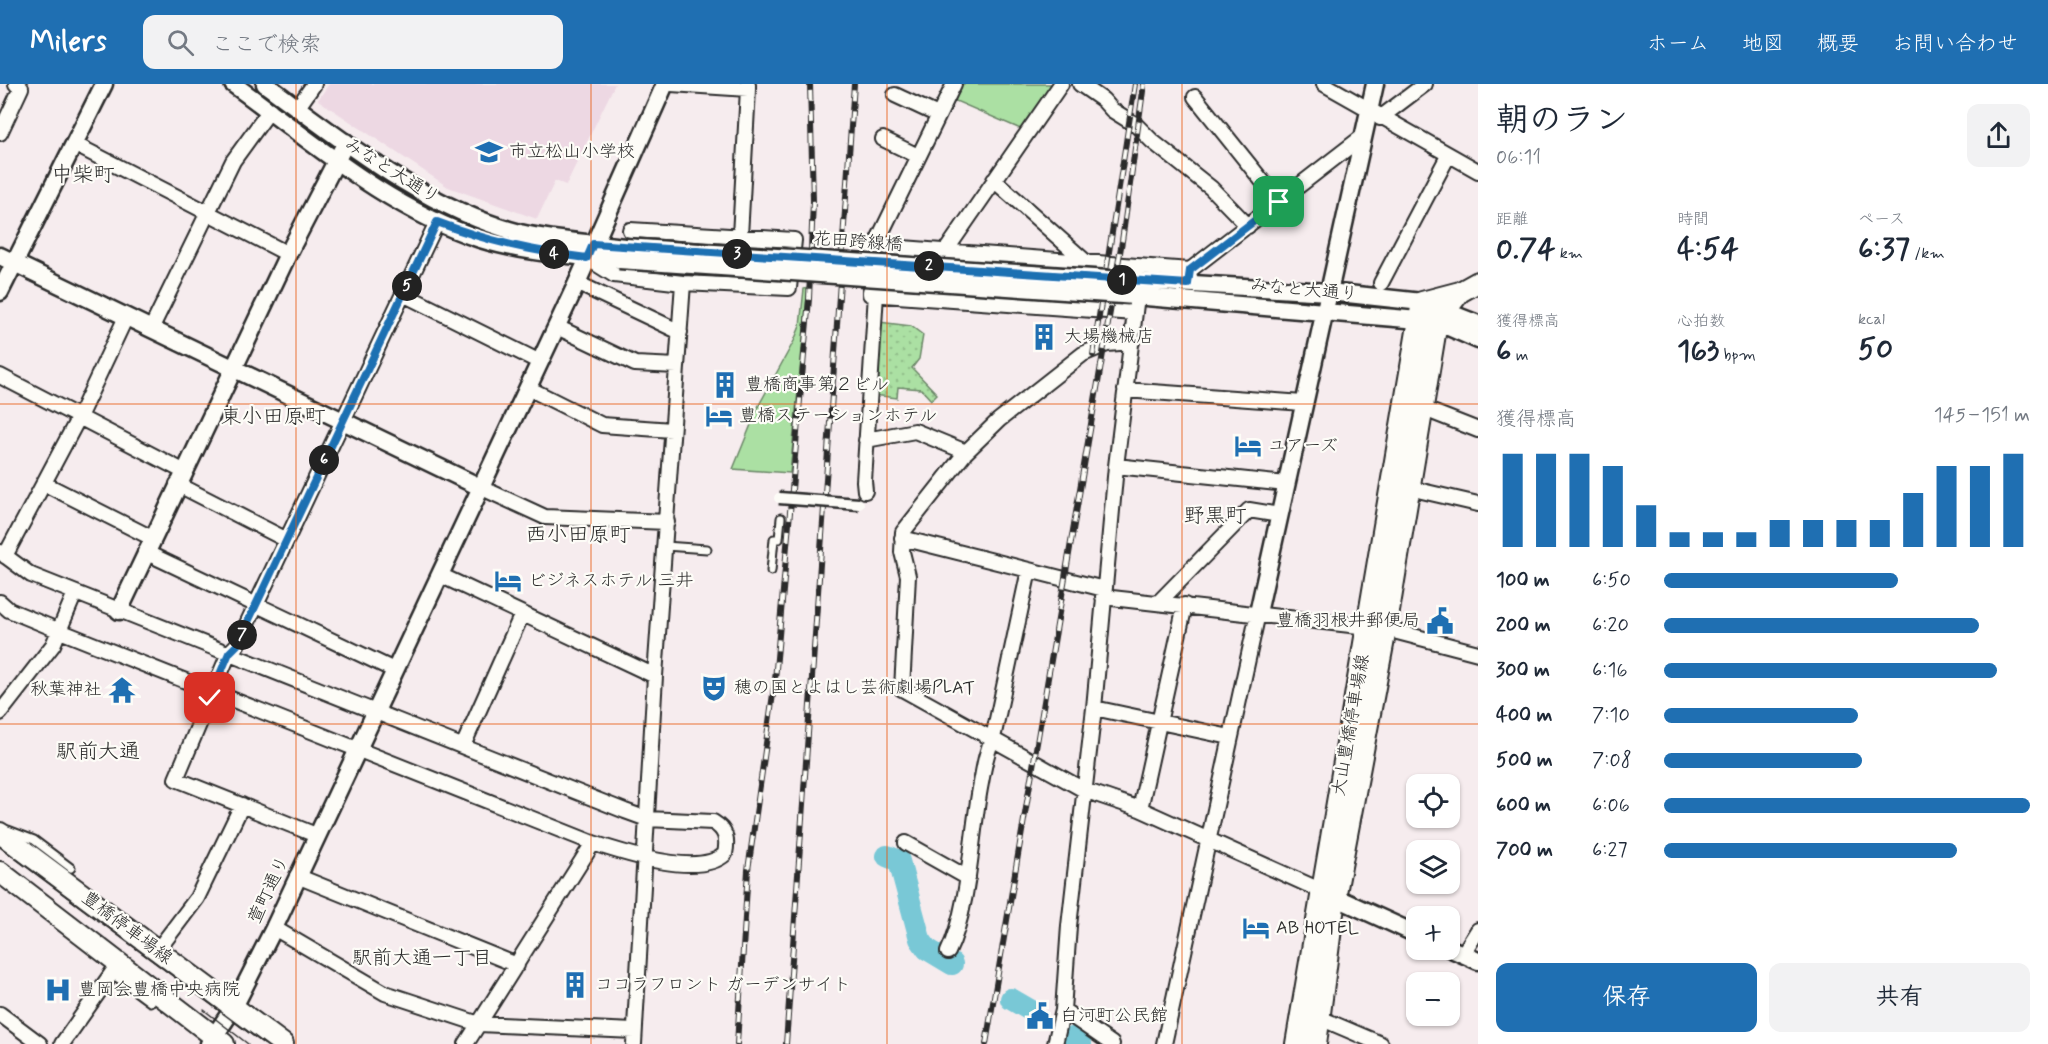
<!DOCTYPE html>
<html lang="ja">
<head>
<meta charset="utf-8">
<style>
	body { margin:0; font-family:Mynerve,"Klee One",sans-serif; background:#f2f2f3; color:#1f2937; height:100vh; display:flex; flex-direction:column; font-size:22px; white-space:nowrap }
	* { box-sizing:border-box; margin:0 }
	p { font-size:20px; color:#747a83 }
	.icon { flex:none; width:33px; height:33px; fill:none; stroke:currentColor; stroke-width:2; stroke-linecap:round; stroke-linejoin:round }
	.map { position:relative; flex:1; overflow:hidden }
	.panel { display:flex; flex-direction:column; background:#fff; width:570px }
	.panel>* { flex:none }
	.tools { position:absolute; left:1406px; top:690px; display:grid; gap:12px }
	.tools a { display:grid; place-items:center; width:54px; height:54px; border-radius:12px; background:#fff; box-shadow:0 2px 4px #0004; font-size:30px }
	.pin { position:absolute; display:grid; place-items:center; width:51px; height:51px; color:#fff; margin:-26px; border-radius:12px; box-shadow:0 3px 9px #0006 }
	.km { position:absolute; width:30px; height:30px; margin:-15px; border-radius:50%; background:#222; color:#fff; font-size:16px; line-height:30px; text-align:center }
	.round { display:grid; place-items:center; flex:none; width:63px; height:63px; border-radius:12px; background:#f2f2f3 }
	.summary { display:flex; align-items:center; justify-content:space-between; height:102px; padding:0 18px }
	h1 { font-size:33px; font-weight:700; line-height:45px }
	.figures { display:grid; grid-template-columns:repeat(3,1fr); gap:9px; height:102px; padding:6px 18px }
	.figures div { display:grid; align-content:center }
	.figures b { font-size:30px; font-weight:700 }
	.figures small { font-size:16px; font-weight:400 }
	.figures p { font-size:16px }
	.chart { height:168px; padding:12px 18px }
	.chart p { display:flex; justify-content:space-between }
	.chart svg { width:100%; height:108px; margin-top:6px; stroke:#1f6fb2; stroke-width:6 }
	.primary-button { display:flex; gap:12px; margin-top:auto; padding:12px 18px }
	.primary-button a { flex:1; height:69px; border-radius:12px; background:#1f6fb2; color:#fff; font-size:24px; font-weight:700; line-height:69px; text-align:center }
	.primary-button a+a { background:#f2f2f3; color:#1f2937 }
	ul { padding:0 18px; list-style:none; font-size:20px }
	li { display:grid; grid-template-columns:96px 72px 1fr; align-items:center; height:45px }
	li i { height:15px; border-radius:8px; background:#1f6fb2 }
	header { display:flex; align-items:center; gap:36px; box-sizing:border-box; height:84px; padding:0 30px; background:#1f6fb2; color:#fff }
	header strong { font-size:28px }
	nav { display:flex; gap:33px; margin-inline-start:auto; font-size:21px }
	.search { width:420px; height:54px; background:#f2f2f3; display:flex; align-items:center; gap:15px; box-sizing:border-box; padding:0 21px; border-radius:12px; color:#747a83; font-size:22px }
	main { display:flex; flex:1; min-height:0 }
	.map>svg:first-child { display:block }
</style>
</head>
<body>
<header>
<strong>Milers</strong>
<div class="search"><svg class="icon" aria-label="search" viewBox="0 0 24 24"><circle cx="10" cy="10" r="6"/><path d="M15 15l6 6"/></svg>ここで検索</div>
<nav><a>ホーム</a><a>地図</a><a>概要</a><a>お問い合わせ</a></nav>
</header>
<main>
<div class="map">
<svg width="1478" height="960" viewBox="0 0 1478 960">
	<defs>
		<pattern id="grass-dots" width="8" height="8" patternUnits="userSpaceOnUse" patternTransform="scale(1.5)"><rect width="8" height="8" fill="#abe0a3"/><path d="M2 2h.1M6 6h.1" fill="none" stroke="#93c08c" stroke-width="1.8" stroke-linecap="round"/></pattern>
	</defs>
	<rect width="100%" height="100%" fill="#f6ecee"/>
	<filter id="ink" filterUnits="userSpaceOnUse"><feTurbulence type="fractalNoise" baseFrequency=".0167" numOctaves="2"/><feDisplacementMap in="SourceGraphic" scale="12" xChannelSelector="R" yChannelSelector="G"/><feConvolveMatrix kernelMatrix="1 2 1 2 8 2 1 2 1" color-interpolation-filters="sRGB"/></filter>
	<g filter="url(#ink)">
		<path fill="#edd8e3" d="M329 0H615L566 101 555 97 537 135 448 103 318 16Z"/>
		<path fill="url(#grass-dots)" stroke="#6b8667" stroke-width="1.5" d="M879 238 911 242 923 251 919 275 912 284 937 310 931 316 921 305 898 303 897 314 874 311Z"/>
		<path fill="#abe0a3" stroke="#6b8667" stroke-width="1.5" d="M960 0H1054L1023 46 951 15Z
			M808 204 790 389 733 385 759 321 794 257 800 242 804 205Z"/>
		<g fill="none" stroke-linecap="round" stroke-linejoin="round">
			<path stroke="#79c8d6" stroke-width="22" d="M887 772 899 777 920 855 927 865 952 880
				M1011 915 1030 926
				M1073 954 1081 960"/>
			<defs>
				<path id="service" d="M665 462 707 465
					M771 487 774 455H779L781 434
					M8 746 34 756 71 784
					M111 889 150 918"/>
				<path id="minor" d="M671 0 748 5V0
					M1080 0 1103 16 1112 26 1136 41 1152 57 1211 104 1248 142
					M1324 0 1478 87
					M895 11 938 31
					M1195 13 1279 118
					M298 23 314 0
					M1380 34 1425 0
					M0 49 21 4 16 0
					M883 55 918 72
					M74 60 288 170
					M994 96 1087 179
					M740 152 748 5
					M876 162 1190 186
					M873 166 954 0
					M945 168 1061 0
					M587 174 614 191 683 199 789 204 794 156 630 146
					M1189 195 1190 186 1362 53
					M577 199 680 248
					M1381 199 1448 72
					M870 207V210L1135 229
					M403 210 540 278
					M557 243 635 280 677 282
					M151 245 233 77 270 26
					M1132 258 1107 260 1083 270 999 336 966 368 903 448 902 468 908 492 902 605 1084 706 1140 725 1322 807
					M0 292 183 387
					M528 304 602 341 672 346
					M1125 306 1303 319
					M1422 324 1478 346
					M866 356 915 347 966 368
					M1116 382 1286 400
					M45 400 152 454
					M177 400 285 455
					M482 404 545 433 667 438
					M1409 404 1478 420
					M865 407 864 397 876 210
					M902 454 1104 505
					M0 468 31 491 625 727 647 735 713 738C726 746 728 755 725 770 699 794 623 769 593 759L60 547 9 526 0 518
					M145 468 394 586
					M5 472 79 333 126 233
					M440 491 655 592
					M1103 513 1386 545 1478 569
					M1159 518 1249 426 1280 431
					M1094 624 1230 653
					M0 629 53 561 75 509
					M463 662 522 530
					M1140 725 1185 521
					M316 751 176 695 229 569 237 561 437 138
					M906 759 968 794
					M297 792 517 881
					M274 844 385 909 479 940 634 947
					M157 867 197 814 242 721
					M948 868C970 823 971 749 981 699 984 683 986 668 993 654L1029 486
					M1463 870 1478 846
					M1063 926 1112 960
					M0 930 40 960
					M1320 934 1381 960
					M62 960 119 879
					M466 960 593 759
					M634 960 655 592 683 199
					M1055 960 1063 926 1069 842 1094 624 1116 382 1137 212
					M1164 960 1258 529"/>
				<path id="tertiary" d="M233 0C310 56 388 125 480 155 525 169 572 171 619 176
					M265 0C343 57 425 124 520 149 554 157 590 159 625 163
					M0 172 482 404
					M1124 196 1329 208 1422 218 1478 240
					M0 208 104 0
					M1122 211 1419 236 1437 238 1478 256
					M119 527 288 170 346 58
					M1258 529 1375 0
					M1326 809 1416 850
					M1449 864 1478 877
					M209 960 234 923 274 844 577 199 665 0"/>
				<path id="secondary" d="M0 749 283 960
					M0 788 224 960
					M1296 960 1422 218 1460 208 1478 198
					M1316 960 1335 814 1386 545 1437 238 1460 208"/>
			</defs>
			<use href="#service" stroke="#2b2b2b" stroke-width="11"/>
			<use href="#minor" stroke="#2b2b2b" stroke-width="18"/>
			<use href="#tertiary" stroke="#2b2b2b" stroke-width="21"/>
			<use href="#secondary" stroke="#2b2b2b" stroke-width="24"/>
			<use href="#service" stroke="#fdfcf7" stroke-width="7"/>
			<use href="#minor" stroke="#fdfcf7" stroke-width="14"/>
			<use href="#tertiary" stroke="#fdfcf7" stroke-width="16"/>
			<use href="#secondary" stroke="#fdfcf7" stroke-width="20"/>
			<path stroke="#2b2b2b" stroke-width="1.5" d="M0 763 264 960
				M204 926 248 960"/>
			<defs>
				<path id="rail" d="M1093 271 1135 0
					M737 960 748 786 775 596 809 215 813 117 810 0
					M786 960 854 0
					M986 960 1122 157 1144 0"/>
			</defs>
			<use href="#rail" stroke="#2b2b2b" stroke-width="6"/>
			<use href="#rail" stroke="#fdfcf7" stroke-width="4" stroke-dasharray="11" stroke-linecap="butt"/>
			<defs>
				<path id="pedestrian-bridge" d="M779 414 859 420"/>
				<path id="tertiary-bridge" d="M625 163 1124 196
					M619 176 1122 211"/>
			</defs>
			<use href="#pedestrian-bridge" stroke="#2b2b2b" stroke-width="15" stroke-linecap="butt"/>
			<use href="#tertiary-bridge" stroke="#2b2b2b" stroke-width="21" stroke-linecap="butt"/>
			<use href="#pedestrian-bridge" stroke="#fdfcf7" stroke-width="10"/>
			<use href="#tertiary-bridge" stroke="#fdfcf7" stroke-width="16"/>
		</g>
	</g>
	<g fill="none" stroke-linecap="round" stroke-linejoin="round" filter="url(#ink)">
		<defs>
			<path id="route" d="M210 614 229 569 237 561 437 138C490 158 531 167 587 174L593 160 1188 200 1190 186 1279 118"/>
		</defs>
		<use href="#route" stroke="#fff" stroke-width="12"/>
		<use href="#route" stroke="#1f6fb2" stroke-width="8"/>
	</g>
	<path fill="none" stroke="#e8590c" stroke-width="1.5" stroke-opacity="0.55" d="M296 0V960M591 0V960M887 0V960M1182 0V960M0 320H1478M0 640H1478"/>
	<defs>
		<symbol id="school-bare" viewBox="-9 -9 18 18"><path d="M0-5L7-2L0 1L-7-2ZM-4 1L0 2.5L4 1V4Q0 6-4 4Z" fill="#1f6fb2" stroke="#fdfcf7" stroke-width="2.5" paint-order="stroke"/></symbol>
		<symbol id="building-bare" viewBox="-9 -9 18 18"><path d="M-4-6H4V6H1V3H-1V6H-4ZM-2.5-4.3h1.7v1.8h-1.7ZM.8-4.3h1.7v1.8H.8ZM-2.5-1h1.7V.8h-1.7ZM.8-1h1.7V.8H.8Z" fill="#1f6fb2" stroke="#fdfcf7" stroke-width="2.5" paint-order="stroke"/></symbol>
		<symbol id="hotel-bare" viewBox="-9 -9 18 18"><path d="M-6-4.5h1.5V1H6V5H4.5V3h-9V5H-6ZM-4 0a1.8 1.8 0 1 1 3.6 0ZM.5 0V-2.5h3Q6-2.5 6 0Z" fill="#1f6fb2" stroke="#fdfcf7" stroke-width="2.5" paint-order="stroke"/></symbol>
		<symbol id="civic-bare" viewBox="-9 -9 18 18"><path d="M-.6-6.5H3V-4.5H.6V-3L4-1V1h2V6H-6V1h2V-1L-.6-3ZM-1.2 2.5V6h2.4V2.5Z" fill="#1f6fb2" stroke="#fdfcf7" stroke-width="2.5" paint-order="stroke"/></symbol>
		<symbol id="theatre-bare" viewBox="-9 -9 18 18"><path d="M-5-5.5Q0-4 5-5.5V0Q5 5 0 6Q-5 5-5 0ZM-3.3-2.5H-1v1.5H-3.3ZM1-2.5H3.3v1.5H1ZM-2.8 1Q0 5.5 2.8 1Z" fill="#1f6fb2" stroke="#fdfcf7" stroke-width="2.5" paint-order="stroke"/></symbol>
		<symbol id="temple-bare" viewBox="-9 -9 18 18"><path d="M0-6L5-2H3V0L6.5 2.5H4V6H1.5V3h-3V6H-4V2.5H-6.5L-3 0V-2H-5Z" fill="#1f6fb2" stroke="#fdfcf7" stroke-width="2.5" paint-order="stroke"/></symbol>
		<symbol id="hospital-bare" viewBox="-9 -9 18 18"><path d="M-5-5h3v3.5h4V-5h3V5h-3V1.5h-4V5h-3Z" fill="#1f6fb2" stroke="#fdfcf7" stroke-width="2.5" paint-order="stroke"/></symbol>
	</defs>
	<g fill-rule="evenodd">
		<use href="#school-bare" x="470" y="49" width="38" height="38"/>
		<use href="#building-bare" x="1025" y="234" width="38" height="38"/>
		<use href="#building-bare" x="706" y="282" width="38" height="38"/>
		<use href="#hotel-bare" x="700" y="313" width="38" height="38"/>
		<use href="#hotel-bare" x="1229" y="343" width="38" height="38"/>
		<use href="#hotel-bare" x="489" y="478" width="38" height="38"/>
		<use href="#civic-bare" x="1421" y="518" width="38" height="38"/>
		<use href="#theatre-bare" x="695" y="585" width="38" height="38"/>
		<use href="#temple-bare" x="103" y="587" width="38" height="38"/>
		<use href="#hotel-bare" x="1237" y="825" width="38" height="38"/>
		<use href="#building-bare" x="556" y="882" width="38" height="38"/>
		<use href="#hospital-bare" x="39" y="887" width="38" height="38"/>
		<use href="#civic-bare" x="1021" y="913" width="38" height="38"/>
	</g>
	<g text-anchor="middle" dominant-baseline="central" stroke-width="4.5" stroke-linejoin="round" paint-order="stroke">
		<g font-size="18" fill="#2b2b2b" stroke="#fdfcf7" text-anchor="start">
			<text x="509" y="68">市立松山小学校</text>
			<text x="1064" y="253">大場機械店</text>
			<text x="745" y="301">豊橋商事第２ビル</text>
			<text x="739" y="332">豊橋ステーションホテル</text>
			<text x="1268" y="362">ユアーズ</text>
			<text x="528" y="497">ビジネスホテル 三井</text>
			<text x="1420" y="537" text-anchor="end">豊橋羽根井郵便局</text>
			<text x="734" y="604">穂の国とよはし芸術劇場PLAT</text>
			<text x="102" y="606" text-anchor="end">秋葉神社</text>
			<text x="1276" y="844">AB HOTEL</text>
			<text x="595" y="901">ココラフロント ガーデンサイト</text>
			<text x="78" y="906">豊岡会豊橋中央病院</text>
			<text x="1060" y="932">白河町公民館</text>
		</g>
		<g font-size="18" fill="#2b2b2b" stroke="#fdfcf7">
			<text transform="translate(392 87) rotate(32)">みなと大通り</text>
			<text transform="translate(858 158) rotate(4)">花田跨線橋</text>
			<text transform="translate(1304 206) rotate(5)">みなと大通り</text>
			<text transform="translate(1351 641) rotate(-80)">大山豊橋停車場線</text>
			<text transform="translate(269 806) rotate(-65)">萱町通り</text>
			<text transform="translate(127 844) rotate(37)">豊橋停車場線</text>
		</g>
		<g font-size="20" fill="#2b2b2b" stroke="#fdfcf7">
			<text x="422" y="874">駅前大通一丁目</text>
		</g>
		<g font-size="21" fill="#2b2b2b" stroke="#fdfcf7">
			<text x="83" y="91">中柴町</text>
			<text x="273" y="333">東小田原町</text>
			<text x="1215" y="432">野黒町</text>
			<text x="578" y="451">西小田原町</text>
			<text x="98" y="668">駅前大通</text>
		</g>
	</g>
</svg>
<div class="tools">
<a><svg class="icon" aria-label="locate" viewBox="0 0 24 24"><circle cx="12" cy="12" r="6"/><path d="M12 2v4M12 18v4M2 12h4M18 12h4"/></svg></a>
<a><svg class="icon" aria-label="layers" viewBox="0 0 24 24"><path d="M12 4l9 5-9 5-9-5zM3 14l9 5 9-5"/></svg></a>
<a>+</a>
<a>−</a>
</div>
<div class="pin" style="left:1279px;top:118px;background:#1e9e55"><svg class="icon" aria-label="arrive" viewBox="0 0 24 24"><path d="M6 21V4h12l-3 4 3 4H6"/></svg></div>
<div class="pin" style="left:210px;top:614px;background:#d93025"><svg class="icon" aria-label="check" viewBox="0 0 24 24"><path d="M5 12l5 5 9-10"/></svg></div>
<b class="km" style="left:1122px;top:196px">1</b>
<b class="km" style="left:929px;top:182px">2</b>
<b class="km" style="left:737px;top:170px">3</b>
<b class="km" style="left:554px;top:170px">4</b>
<b class="km" style="left:407px;top:202px">5</b>
<b class="km" style="left:324px;top:376px">6</b>
<b class="km" style="left:242px;top:551px">7</b>
</div>
<section class="panel">
<div class="summary"><div><h1>朝のラン</h1><p>06:11</p></div><a class="round"><svg class="icon" aria-label="share" viewBox="0 0 24 24"><path d="M12 15V3M7 8l5-5 5 5M5 13v7h14v-7"/></svg></a></div>
<div class="figures">
<div><p>距離</p><b>0.74<small> km</small></b></div>
<div><p>時間</p><b>4:54</b></div>
<div><p>ペース</p><b>6:37<small> /km</small></b></div>
</div>
<div class="figures">
<div><p>獲得標高</p><b>6<small> m</small></b></div>
<div><p>心拍数</p><b>163<small> bpm</small></b></div>
<div><p>kcal</p><b>50</b></div>
</div>
<div class="chart"><p><span>獲得標高</span>145–151 m</p>
<svg viewBox="0 0 160 44" preserveAspectRatio="none"><path d="M5 44V6M15 44V6M25 44V6M35 44V11M45 44V27M55 44V38M65 44V38M75 44V38M85 44V33M95 44V33M105 44V33M115 44V33M125 44V22M135 44V11M145 44V11M155 44V6"/></svg>
</div>
<ul>
<li><b>100 m</b>6:50<i style="width:64%"></i></li>
<li><b>200 m</b>6:20<i style="width:86%"></i></li>
<li><b>300 m</b>6:16<i style="width:91%"></i></li>
<li><b>400 m</b>7:10<i style="width:53%"></i></li>
<li><b>500 m</b>7:08<i style="width:54%"></i></li>
<li><b>600 m</b>6:06<i style="width:100%"></i></li>
<li><b>700 m</b>6:27<i style="width:80%"></i></li>
</ul>
<div class="primary-button"><a>保存</a><a>共有</a></div>
</section>
</main>
</body>
</html>
